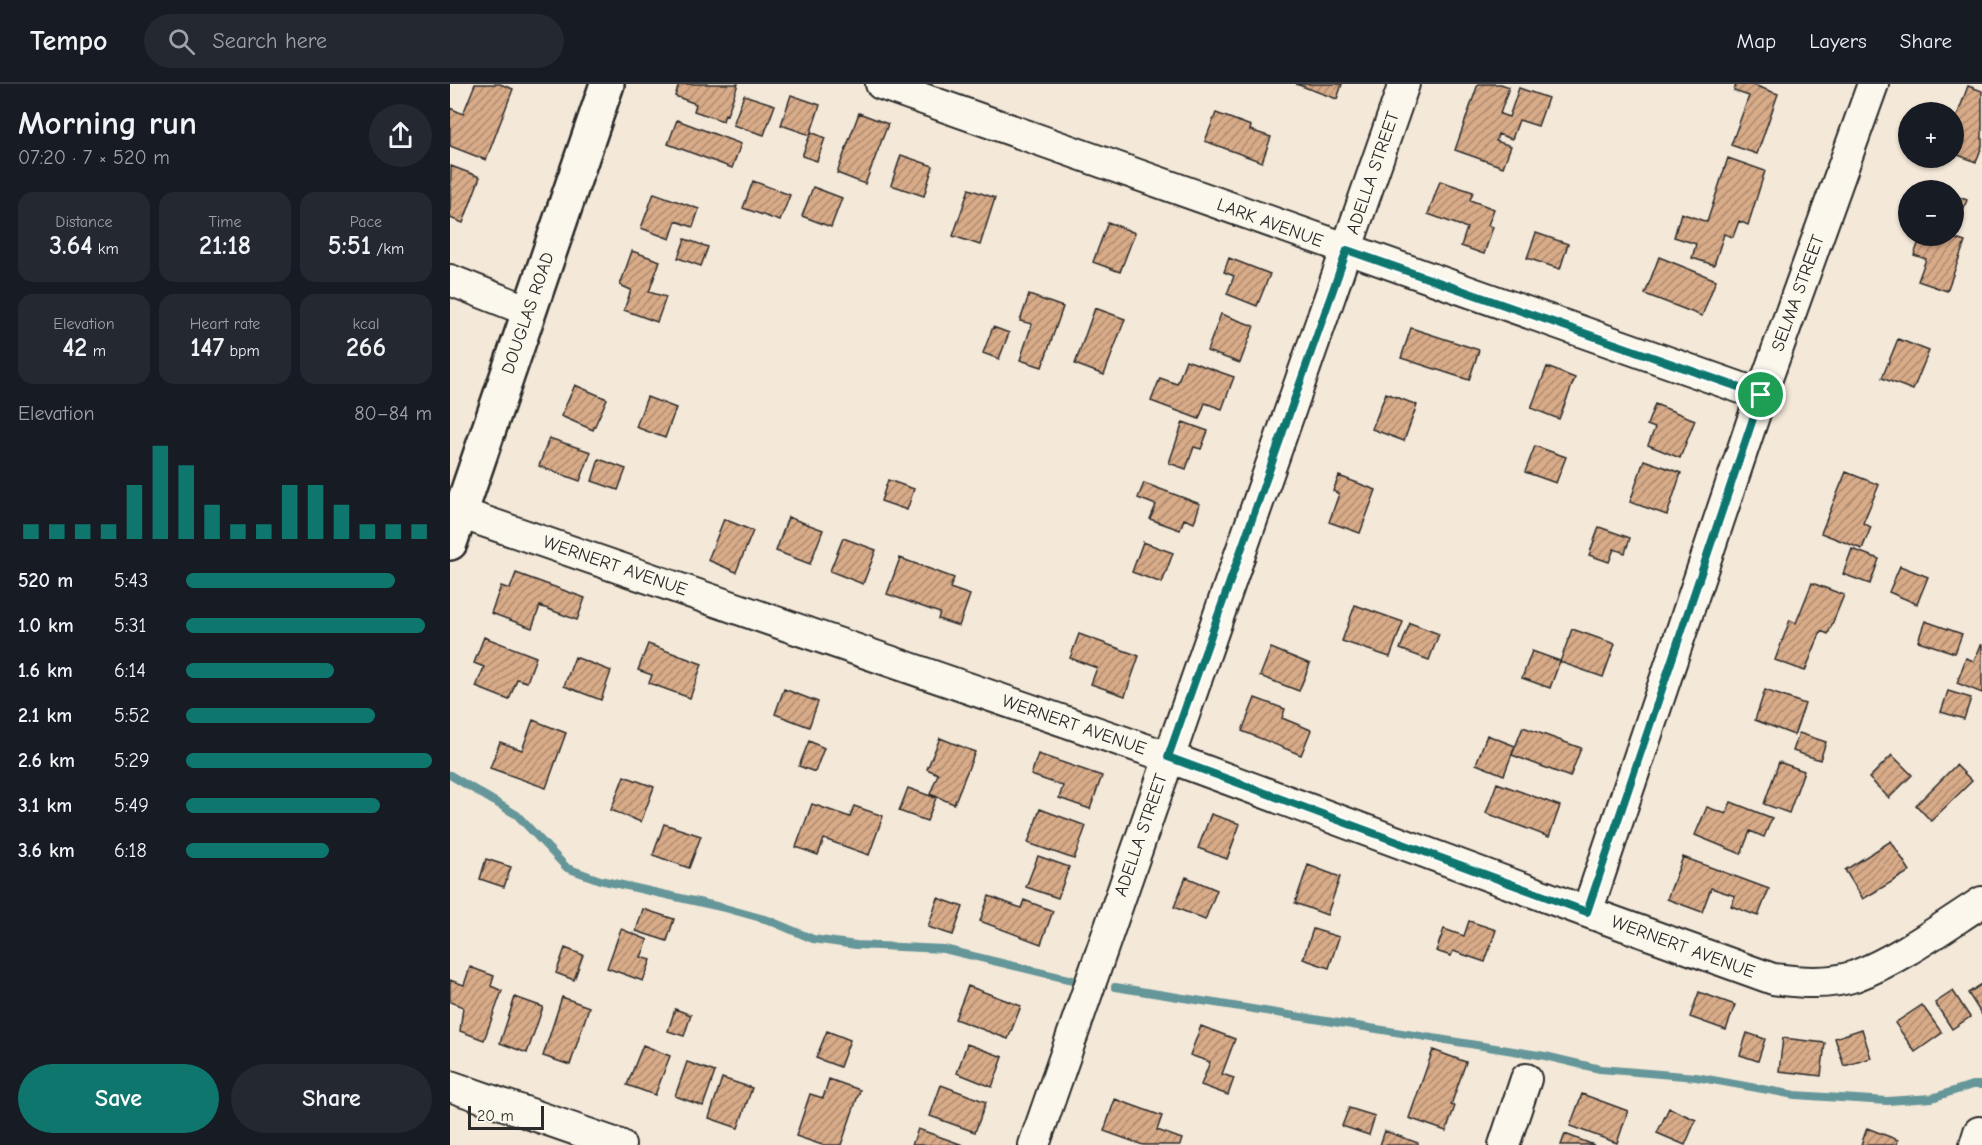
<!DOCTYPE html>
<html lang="en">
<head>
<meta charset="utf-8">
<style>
	body { margin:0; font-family:"Comic Neue",sans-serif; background:#242831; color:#f1f3f6; height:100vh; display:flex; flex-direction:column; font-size:22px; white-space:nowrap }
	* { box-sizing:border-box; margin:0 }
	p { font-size:20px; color:#9ea1a6 }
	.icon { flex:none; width:33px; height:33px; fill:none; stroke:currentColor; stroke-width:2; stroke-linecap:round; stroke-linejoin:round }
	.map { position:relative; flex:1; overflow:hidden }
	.side { display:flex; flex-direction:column; background:#171b24; width:450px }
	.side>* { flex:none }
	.tools { position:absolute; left:1448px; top:18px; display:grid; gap:12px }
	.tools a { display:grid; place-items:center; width:66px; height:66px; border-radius:50%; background:#171b24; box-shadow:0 2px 4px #0004; font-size:30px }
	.scale { position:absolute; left:18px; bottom:15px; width:76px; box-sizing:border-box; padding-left:6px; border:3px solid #2b2b2b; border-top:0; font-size:16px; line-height:21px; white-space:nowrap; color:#2b2b2b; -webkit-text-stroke:4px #fbf7ec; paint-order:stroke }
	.pin { position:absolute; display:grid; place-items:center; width:51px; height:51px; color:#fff; margin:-26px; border:3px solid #fff; border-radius:50%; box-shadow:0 2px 6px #0007 }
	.round { display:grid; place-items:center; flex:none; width:63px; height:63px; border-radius:32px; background:#242831 }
	.overview { display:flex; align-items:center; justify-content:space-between; height:102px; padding:0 18px }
	h1 { font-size:33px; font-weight:700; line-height:45px }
	.metrics { display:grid; grid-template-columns:repeat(3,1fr); gap:9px; height:102px; padding:6px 18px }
	.metrics div { display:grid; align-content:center; border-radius:15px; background:#242831; text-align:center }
	.metrics b { font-size:26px; font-weight:700 }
	.metrics small { font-size:16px; font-weight:400 }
	.metrics p { font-size:16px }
	.chart { height:168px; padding:12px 18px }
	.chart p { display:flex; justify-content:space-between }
	.chart svg { width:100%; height:108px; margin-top:6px; stroke:#0f766e; stroke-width:6 }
	.action { display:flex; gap:12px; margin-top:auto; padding:12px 18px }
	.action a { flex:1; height:69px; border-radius:36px; background:#0f766e; color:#fff; font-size:24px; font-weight:700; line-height:69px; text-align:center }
	.action a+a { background:#242831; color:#f1f3f6 }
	ul { padding:0 18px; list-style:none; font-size:20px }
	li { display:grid; grid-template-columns:96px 72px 1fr; align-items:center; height:45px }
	li i { height:15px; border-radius:8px; background:#0f766e }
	header { display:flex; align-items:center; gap:36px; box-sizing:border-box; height:84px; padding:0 30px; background:#171b24; border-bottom:2px solid #363941 }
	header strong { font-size:28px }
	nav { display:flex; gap:33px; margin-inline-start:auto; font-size:21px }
	.search { width:420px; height:54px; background:#242831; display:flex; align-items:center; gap:15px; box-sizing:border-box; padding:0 21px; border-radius:33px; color:#9ea1a6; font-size:22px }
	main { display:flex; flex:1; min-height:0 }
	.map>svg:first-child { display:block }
</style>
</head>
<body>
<header>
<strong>Tempo</strong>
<div class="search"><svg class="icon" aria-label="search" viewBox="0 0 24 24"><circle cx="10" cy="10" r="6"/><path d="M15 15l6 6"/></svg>Search here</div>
<nav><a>Map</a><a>Layers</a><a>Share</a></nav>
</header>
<main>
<section class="side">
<div class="overview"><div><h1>Morning run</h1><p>07:20 · 7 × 520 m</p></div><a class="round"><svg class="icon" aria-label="share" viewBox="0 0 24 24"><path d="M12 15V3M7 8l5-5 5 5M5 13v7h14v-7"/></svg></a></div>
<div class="metrics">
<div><p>Distance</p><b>3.64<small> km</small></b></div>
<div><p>Time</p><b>21:18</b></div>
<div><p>Pace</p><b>5:51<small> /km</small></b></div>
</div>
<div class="metrics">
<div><p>Elevation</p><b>42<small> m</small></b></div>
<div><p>Heart rate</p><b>147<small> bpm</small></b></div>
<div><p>kcal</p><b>266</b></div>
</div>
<div class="chart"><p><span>Elevation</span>80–84 m</p>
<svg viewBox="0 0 160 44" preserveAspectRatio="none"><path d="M5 44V38M15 44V38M25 44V38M35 44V38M45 44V22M55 44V6M65 44V14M75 44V30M85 44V38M95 44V38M105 44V22M115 44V22M125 44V30M135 44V38M145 44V38M155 44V38"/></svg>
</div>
<ul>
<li><b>520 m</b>5:43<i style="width:85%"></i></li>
<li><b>1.0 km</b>5:31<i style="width:97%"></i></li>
<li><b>1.6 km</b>6:14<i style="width:60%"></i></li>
<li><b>2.1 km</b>5:52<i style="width:77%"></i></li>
<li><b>2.6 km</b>5:29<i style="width:100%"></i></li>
<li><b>3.1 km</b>5:49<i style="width:79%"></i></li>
<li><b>3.6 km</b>6:18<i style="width:58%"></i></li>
</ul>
<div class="action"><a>Save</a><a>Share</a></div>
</section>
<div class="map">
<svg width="1532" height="1061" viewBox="0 0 1532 1061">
	<defs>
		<pattern id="building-hatch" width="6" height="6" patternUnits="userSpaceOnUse" patternTransform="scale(1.5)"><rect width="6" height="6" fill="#d8ab89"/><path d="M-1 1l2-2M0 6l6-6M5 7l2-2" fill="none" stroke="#af8b70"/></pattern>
	</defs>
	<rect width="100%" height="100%" fill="#f4e8d8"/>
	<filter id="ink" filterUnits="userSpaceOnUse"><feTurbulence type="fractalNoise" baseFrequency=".0167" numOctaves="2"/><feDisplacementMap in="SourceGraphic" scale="12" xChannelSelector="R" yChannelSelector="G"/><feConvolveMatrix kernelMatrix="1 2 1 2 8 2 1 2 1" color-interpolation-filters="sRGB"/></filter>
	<g filter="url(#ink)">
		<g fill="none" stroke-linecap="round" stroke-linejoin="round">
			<path stroke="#659699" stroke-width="8" d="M0 691 67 731 117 784 150 796 275 824 318 836 363 855 406 861 494 865 622 896
				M665 903 1095 972 1150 985 1246 993 1345 1011 1437 1017 1482 1014 1522 1001H1532"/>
		</g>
		<path fill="url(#building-hatch)" stroke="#2b2b2b" stroke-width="1.5" d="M25 0H50L63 5 36 76 0 62V24L13 30Z
			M229 0H288L277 31 275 30 273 37 244 27 246 20 225 12Z
			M846 0H892L887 15Z
			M1028 0H1051L1059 3 1050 30 1059 33 1069 4 1098 14 1088 42 1069 36 1062 55 1048 50 1046 57 1061 62 1053 83 1005 66Z
			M1286 0H1301L1328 10 1307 70 1281 61 1299 12 1284 7Z
			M1518 2 1532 7V62L1526 78 1503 69V43Z
			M294 11 325 21 314 51 283 41Z
			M341 11 370 21 360 51 331 41Z
			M409 29 438 40 415 100 387 89Z
			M766 29 801 42 800 46 821 53 812 78 755 57Z
			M227 36 291 60 282 84 218 60Z
			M361 48 375 54 367 77 352 72Z
			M451 71 483 82 474 112 441 101Z
			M1278 74 1315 87 1298 141 1289 137 1283 153 1274 150 1264 181 1242 174 1246 160 1224 153 1231 129 1257 138Z
			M1 82 30 93 13 139 0 134Z
			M303 97 340 111 330 137 293 124Z
			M990 97 1023 108 1020 116 1044 125 1038 141 1043 143 1034 170 1011 162 1017 144 978 130Z
			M363 103 392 114 381 143 352 132Z
			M519 105 545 114 530 161 503 152Z
			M204 109 249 125 243 143 226 137 220 155 191 144Z
			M1503 111 1517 116 1506 145 1503 144Z
			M658 138 685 149 670 188 643 178Z
			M1086 149 1118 160 1110 185 1077 174Z
			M1471 152H1497L1515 158 1497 207 1468 197 1476 175 1464 171Z
			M235 155 258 163 251 182 228 174Z
			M182 167 210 177 199 208 216 213 207 238 174 226 181 206 170 201Z
			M1209 173 1266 196 1252 232 1195 210Z
			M779 174 820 190 807 222 777 210 784 192 774 188Z
			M579 211 613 223 592 283 570 276 582 240 570 237Z
			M645 224 675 235 654 291 625 280Z
			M771 230 804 242 790 279 757 267Z
			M543 243 559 249 549 275 533 269Z
			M961 244 1029 266 1019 296 951 274Z
			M1448 255 1479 267 1463 306 1432 294Z
			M736 276 784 293 772 325 755 319 749 335 701 317 710 294 727 300Z
			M1097 283 1125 294 1109 335 1081 324Z
			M125 301 157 315 143 346 111 332Z
			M936 309 967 321 954 357 922 345Z
			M197 313 226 324 215 354 186 343Z
			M1205 320 1245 336 1230 374 1198 361 1205 344 1197 341Z
			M733 338 758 347 751 365 744 363 736 385 719 379Z
			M99 354 141 368 130 397 89 382Z
			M1085 362 1116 373 1106 399 1075 388Z
			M149 375 176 385 168 406 142 397Z
			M1194 376 1231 389 1217 431 1180 418Z
			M1396 388 1429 401 1413 439 1421 443 1412 465 1371 449Z
			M889 392 926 406 910 449 879 438 889 410 883 407Z
			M438 396 464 405 457 426 431 417Z
			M694 399 750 420 744 439 734 435 730 446 700 435 706 421 688 414Z
			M338 433 373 446 360 480 326 467Z
			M274 435 303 447 286 488 258 476Z
			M1149 443 1180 454 1175 469 1164 465 1159 478 1139 471Z
			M393 454 426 466 413 500 380 487Z
			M693 458 723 469 712 499 682 488Z
			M1402 465 1429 475 1420 500 1393 490Z
			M450 474 504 494 500 504 520 511 509 542 488 535 490 529 437 510Z
			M1450 482 1478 493 1467 520 1439 508Z
			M66 489 135 514 127 536 90 522 82 544 41 529 51 502 60 505Z
			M1362 499 1394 511 1378 550 1371 547 1355 587 1325 576 1340 536 1346 539Z
			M905 521 953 538 940 573 892 557Z
			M1475 537 1512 550 1505 569 1468 557Z
			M960 539 989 550 979 576 950 565Z
			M1122 545 1165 560 1153 593 1110 578Z
			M629 550 689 572 675 612 641 600 647 584 620 574Z
			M34 553 86 573 77 598 67 595 59 616 26 603 34 583 24 579Z
			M198 560 252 580 240 614 199 599 202 591 188 586Z
			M1531 561H1532V609L1507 599 1516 574 1524 577Z
			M821 564 860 580 849 607 810 592Z
			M1082 567 1110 577 1100 604 1072 594Z
			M125 573 161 587 151 616 114 602Z
			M334 605 368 618 359 643 325 630Z
			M1315 606 1355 620 1344 651 1305 636Z
			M1498 607 1521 614 1514 635 1491 628Z
			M805 614 835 625 832 634 861 646 851 671 792 647Z
			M83 636 116 649 96 704 40 684 50 658 72 666Z
			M1073 643 1131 664 1120 693 1062 671Z
			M1349 649 1376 658 1370 676 1343 667Z
			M1037 651 1065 662 1054 691 1026 680Z
			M490 654 525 668 504 720 480 710 488 690 477 685Z
			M359 657 374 664 365 688 349 682Z
			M588 670 652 692 640 725 609 714 613 702 581 691Z
			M1442 671 1462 691 1439 714 1419 694Z
			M1329 678 1354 687 1339 729 1314 720Z
			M1506 681 1522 697 1481 737 1466 721Z
			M174 692 204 703 191 738 161 726Z
			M1047 699 1110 722 1099 753 1036 729Z
			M458 704 486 714 477 737 449 727Z
			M1281 718 1322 734 1314 753 1300 747 1291 770 1245 751 1257 723 1276 730Z
			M362 720 400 733 404 722 433 732 419 771 374 755 368 771 346 763Z
			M590 725 636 742 624 775 578 759Z
			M761 730 790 740 777 775 748 764Z
			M214 740 251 752 239 784 203 771Z
			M1441 757 1460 787 1413 815 1395 786Z
			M588 772 619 783 608 814 576 803Z
			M1233 773 1319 805 1308 832 1281 822 1285 812 1261 804 1252 828 1217 815Z
			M36 775 61 783 54 803 30 795Z
			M858 781 890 793 877 831 845 819Z
			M736 793 767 806 755 836 724 823Z
			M539 812 571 824 574 816 603 827 591 860 530 837Z
			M488 814 513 823 503 851 478 843Z
			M193 825 224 835 217 857 186 847Z
			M1019 837 1046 846 1035 878 1003 867 1001 872 986 867 994 845 1014 852Z
			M171 845 198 856 191 873 201 876 193 897 157 884Z
			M863 845 889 853 879 884 853 875Z
			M115 864 133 871 124 896 106 889Z
			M20 883 44 892 41 902 52 907 34 956 10 947 13 923 0 918V896L14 901Z
			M1532 900V931L1518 909Z
			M518 902 571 922 558 955 505 935Z
			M1503 907 1520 933 1502 945 1485 919Z
			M1249 908 1285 921 1276 946 1240 933Z
			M65 913 93 923 77 969 50 959Z
			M112 913 139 923 120 981 93 972Z
			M1472 921 1492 949 1465 968 1445 939Z
			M225 925 241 931 234 952 218 947Z
			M751 942 785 955 772 990 784 994 778 1011 751 1001 760 978 740 971Z
			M1412 945 1421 974 1394 982 1385 954Z
			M377 947 400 956 390 983 366 974Z
			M1297 949 1315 955 1308 977 1290 971Z
			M1333 954 1375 959 1371 992 1329 987Z
			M517 960 553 973 542 1003 507 989Z
			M193 961 220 972 205 1011 177 1001Z
			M983 966 1016 978 1001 1021 1005 1022 996 1047 959 1034Z
			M237 978 265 988 253 1022 225 1012Z
			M272 994 302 1004 288 1044 259 1034Z
			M379 995 410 1006 391 1061H372L346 1052 360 1010 373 1014Z
			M491 1001 536 1018 525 1048 480 1032Z
			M1132 1010 1178 1027 1167 1059 1120 1042Z
			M665 1015 712 1032 707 1046 732 1055 730 1061H693L654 1047Z
			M899 1024 925 1032 919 1051 892 1042Z
			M1219 1024 1246 1036 1235 1061 1207 1049Z
			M1417 1044 1448 1056 1447 1061H1411Z
			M468 1045 513 1061H462Z
			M935 1047 968 1059V1061H930Z
			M1115 1050 1144 1061H1111Z"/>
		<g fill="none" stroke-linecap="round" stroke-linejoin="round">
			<defs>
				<path id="minor" d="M431 0 1311 311
					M0 196 79 227
					M10 429 718 673 1137 828 1323 895C1349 898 1379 901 1405 892 1448 876 1493 843 1532 818
					M1137 828 1311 311 1423 0
					M0 1002 170 1061
					M584 1061 954 0
					M1054 1061 1076 995
					M1525 1061 1529 1048"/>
				<path id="tertiary" d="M0 459 157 0"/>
			</defs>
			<use href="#minor" stroke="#2b2b2b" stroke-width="34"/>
			<use href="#tertiary" stroke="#2b2b2b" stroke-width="38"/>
			<use href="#minor" stroke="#fbf7ec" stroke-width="30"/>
			<use href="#tertiary" stroke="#fbf7ec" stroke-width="33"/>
		</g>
	</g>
	<g fill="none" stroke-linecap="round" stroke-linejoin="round" filter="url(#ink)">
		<defs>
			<path id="route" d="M897 166 1311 311 1137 828 718 673Z"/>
		</defs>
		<use href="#route" stroke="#fff" stroke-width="12"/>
		<use href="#route" stroke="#0f766e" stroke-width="8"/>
	</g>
	<g text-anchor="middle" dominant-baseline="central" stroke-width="4.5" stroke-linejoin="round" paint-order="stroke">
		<g font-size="18" fill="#2b2b2b" stroke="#fbf7ec">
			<text transform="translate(923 89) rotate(-71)">ADELLA STREET</text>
			<text transform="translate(820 139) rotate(20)">LARK AVENUE</text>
			<text transform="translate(1348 209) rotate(-70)">SELMA STREET</text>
			<text transform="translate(78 229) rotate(-71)">DOUGLAS ROAD</text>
			<text transform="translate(165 482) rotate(19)">WERNERT AVENUE</text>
			<text transform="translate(624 641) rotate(19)">WERNERT AVENUE</text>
			<text transform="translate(691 751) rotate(-71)">ADELLA STREET</text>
			<text transform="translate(1233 863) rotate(20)">WERNERT AVENUE</text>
		</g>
	</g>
</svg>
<div class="tools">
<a>+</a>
<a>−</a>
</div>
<div class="scale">20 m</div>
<div class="pin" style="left:1311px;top:311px;background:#1e9e55"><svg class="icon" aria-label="arrive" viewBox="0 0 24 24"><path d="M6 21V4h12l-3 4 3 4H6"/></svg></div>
</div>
</main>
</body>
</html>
